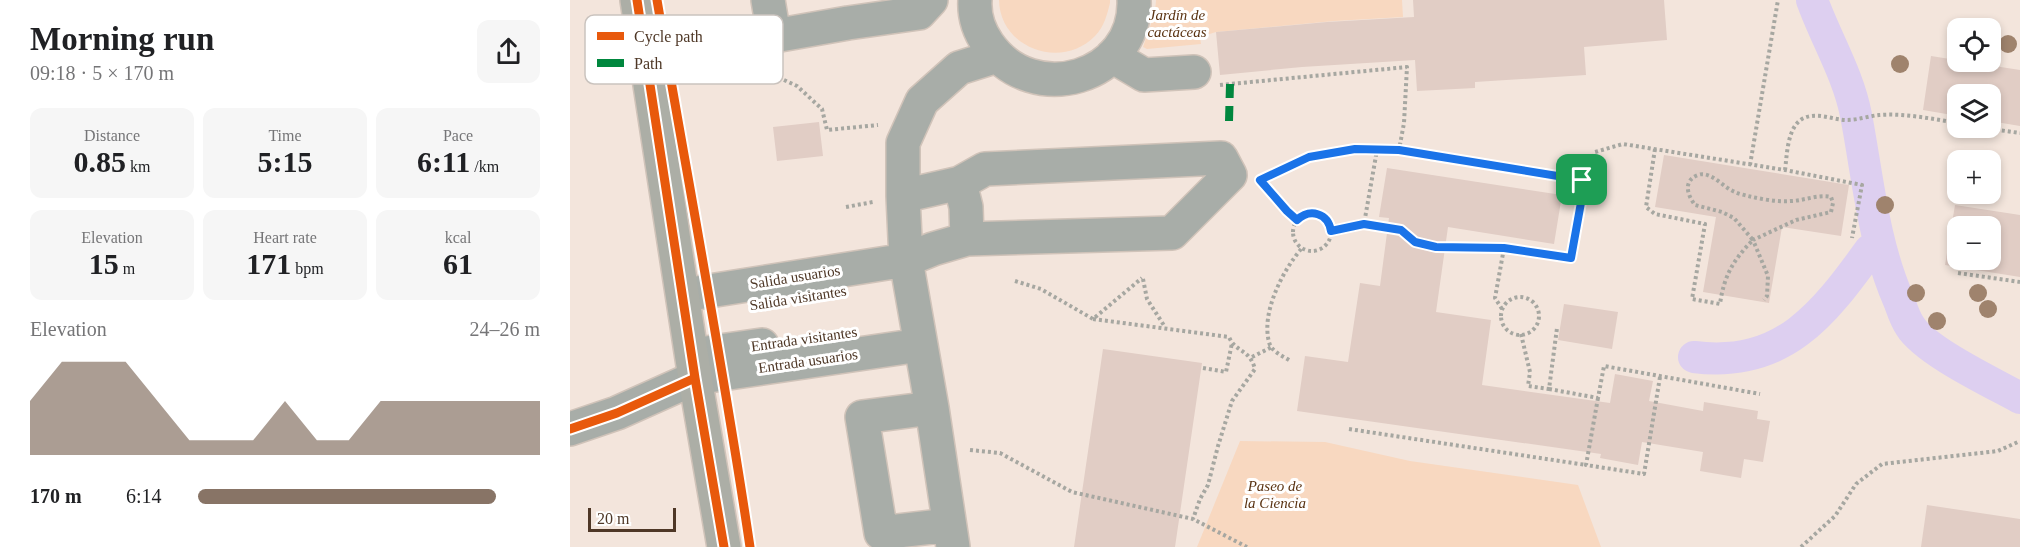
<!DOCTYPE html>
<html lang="en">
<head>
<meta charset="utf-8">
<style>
	body { margin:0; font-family:Georgia,serif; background:#f6f6f6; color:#202124; height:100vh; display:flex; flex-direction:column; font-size:22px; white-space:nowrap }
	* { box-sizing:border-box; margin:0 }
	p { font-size:20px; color:#757577 }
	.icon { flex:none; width:33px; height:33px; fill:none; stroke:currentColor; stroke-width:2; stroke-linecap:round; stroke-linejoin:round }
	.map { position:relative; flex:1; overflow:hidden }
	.drawer { display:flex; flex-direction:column; background:#fff; width:570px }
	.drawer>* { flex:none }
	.buttons { position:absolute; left:1377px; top:18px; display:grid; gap:12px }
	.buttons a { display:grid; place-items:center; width:54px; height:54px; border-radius:12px; background:#fff; box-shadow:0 3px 9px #0003; font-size:30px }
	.scale { position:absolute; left:18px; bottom:15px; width:88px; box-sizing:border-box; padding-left:6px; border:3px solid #4e3726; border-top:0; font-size:16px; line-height:21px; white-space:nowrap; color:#4e3726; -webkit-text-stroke:4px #fff; paint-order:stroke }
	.pin { position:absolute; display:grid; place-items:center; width:51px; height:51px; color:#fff; margin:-26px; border-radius:12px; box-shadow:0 3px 9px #0006 }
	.round { display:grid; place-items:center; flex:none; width:63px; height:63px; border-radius:12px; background:#f6f6f6 }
	.headline { display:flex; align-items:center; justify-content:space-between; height:102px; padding:0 30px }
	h1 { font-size:33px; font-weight:600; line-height:45px }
	.figures { display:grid; grid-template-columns:repeat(3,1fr); gap:9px; height:102px; padding:6px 30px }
	.figures div { display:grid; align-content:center; border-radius:12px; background:#f6f6f6; text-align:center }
	.figures b { font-size:30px; font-weight:600 }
	.figures small { font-size:16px; font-weight:400 }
	.figures p { font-size:16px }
	.chart { height:168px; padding:12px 30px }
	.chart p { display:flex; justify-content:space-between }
	.chart svg { width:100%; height:108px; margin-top:6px; fill:#887466; opacity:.7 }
	ul { padding:0 30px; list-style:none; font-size:20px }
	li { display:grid; grid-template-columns:96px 72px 1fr; align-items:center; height:45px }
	li i { height:15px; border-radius:8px; background:#887466 }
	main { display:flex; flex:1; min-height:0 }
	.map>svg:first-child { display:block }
</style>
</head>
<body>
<main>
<section class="drawer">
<div class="headline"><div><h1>Morning run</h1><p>09:18 · 5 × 170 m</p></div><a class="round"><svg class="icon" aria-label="share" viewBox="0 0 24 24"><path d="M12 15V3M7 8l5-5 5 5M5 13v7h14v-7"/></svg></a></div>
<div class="figures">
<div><p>Distance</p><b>0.85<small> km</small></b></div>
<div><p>Time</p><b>5:15</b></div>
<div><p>Pace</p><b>6:11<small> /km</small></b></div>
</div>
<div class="figures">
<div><p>Elevation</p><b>15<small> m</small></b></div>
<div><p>Heart rate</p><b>171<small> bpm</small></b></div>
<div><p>kcal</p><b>61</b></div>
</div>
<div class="chart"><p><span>Elevation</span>24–26 m</p>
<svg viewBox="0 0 160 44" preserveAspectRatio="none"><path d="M0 44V22L10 6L20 6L30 6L40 22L50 38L60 38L70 38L80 22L90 38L100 38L110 22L120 22L130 22L140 22L150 22L160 22V44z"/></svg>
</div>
<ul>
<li><b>170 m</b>6:14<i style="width:87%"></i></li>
</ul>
</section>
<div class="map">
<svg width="1450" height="547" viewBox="0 0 1450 547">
	<rect width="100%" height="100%" fill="#f3e5dc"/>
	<path fill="#f8d8c0" d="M429 0H540V3C537 15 534 27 525 36 492 70 430 49 429 0Z
		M586 0H832L833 17 764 21 646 32 630 37 631 44 577 49 573 47 585 12Z
		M670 441 755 442 840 461 1008 485 1031 547H627Z"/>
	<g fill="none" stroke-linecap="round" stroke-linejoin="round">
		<path stroke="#ddcff0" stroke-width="32" d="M1242 0C1256 39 1278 74 1286 115 1298 178 1303 242 1329 301 1332 309 1335 319 1340 326 1355 351 1423 383 1450 398
			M1124 357C1213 368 1253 315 1300 250L1308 244"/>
	</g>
	<path fill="#e1cdc5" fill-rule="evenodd" d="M843 0H1094L1097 40 1014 47 1016 75 905 82V88L847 91 845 60 732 67 650 75 646 32 757 22 844 17Z
		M1361 56 1450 70V126L1420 121V94H1388V116L1353 110Z
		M249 122 253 156 207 161 203 127Z
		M1094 155 1279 185 1271 236 1212 227 1199 303 1133 292 1146 217 1085 207Z
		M817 168 992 195 984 244 878 227 866 312 921 320 912 385 1040 403 1045 374 1083 381 1079 401 1133 411 1134 402 1188 411 1187 419 1200 421 1193 462 1174 459 1171 478 1130 471 1133 452 1072 442 1068 465 1030 458 1031 454 727 411 735 356 778 362 790 283 810 286 819 218 809 217Z
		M1385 205 1450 215V277L1375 265ZM1388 226H1420V260H1388Z
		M994 304 1048 312 1042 349 988 340Z
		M533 349 632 363 605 547H504Z
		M1357 505 1450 519V547H1351Z"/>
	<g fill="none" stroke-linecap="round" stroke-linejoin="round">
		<defs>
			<path id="minor" d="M198 0 204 36 278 23 349 13 361 0
				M405 0C404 15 409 31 418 44 463 109 567 78 564 0
				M542 56 574 75 624 72
				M390 183 396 207 397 239
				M114 295 336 260 363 249 397 239 602 233 660 175 651 158 415 169 390 183 333 196
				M122 355 192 345
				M362 408 292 417 311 533 379 525
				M0 429 47 413 125 378 350 345
				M383 547 362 408 336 260 333 196V143L352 101 389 68 427 56"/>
			<path id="major" d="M67 0 125 378 154 547"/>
		</defs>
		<use href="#minor" stroke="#d0c3b9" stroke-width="36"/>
		<use href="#major" stroke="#d0c3b9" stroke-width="36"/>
		<path stroke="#a6a7a1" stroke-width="4" stroke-dasharray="3 3" stroke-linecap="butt" d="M214 80 227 86 252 109 257 130 308 125
			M650 85 837 67 834 123 829 150
			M1414 128 1450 133
			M1085 149 1076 207 1085 214 1135 224 1122 299 1150 304C1154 276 1163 260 1183 240L1164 218 1152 212 1125 205C1118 196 1112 181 1128 175 1140 170 1154 188 1165 192 1169 194 1174 195 1178 196 1191 199 1206 202 1220 201 1234 201 1247 194 1261 197L1263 203 1261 212 1226 220 1183 240 1198 276 1197 296 1194 300
			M1180 165 1208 0
			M1215 170C1217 156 1217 128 1232 119 1247 111 1262 120 1277 120 1288 120 1299 116 1309 115 1335 113 1362 119 1388 123
			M691 179C707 172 724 161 740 157 820 134 931 168 1012 180L1025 152 1053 144 1215 170 1292 185 1282 238
			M690 180 717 211 727 220
			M276 207 303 202
			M723 232a19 19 0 1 1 38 0a19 19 0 1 1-38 0Z
			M794 224 831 230 845 242 866 247 934 248 1001 258 1014 186 1012 180
			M761 231 794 224 807 150
			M1388 273 1450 282
			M573 279 577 299 595 327
			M445 281 471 289 523 319 572 278
			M931 316a19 19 0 1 1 38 0a19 19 0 1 1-38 0Z
			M932 309 925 298 934 248
			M523 319 659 337C666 353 679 348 685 369L662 401 648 446 638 485 630 499 623 519
			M951 334 960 372 958 386 979 389 987 328
			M682 357 702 347
			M719 360C711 355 701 351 699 342 691 312 713 270 732 248
			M633 368 656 372 662 343
			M979 389 1028 398 1034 366 1190 394
			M1028 398 1016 465 1074 474 1090 377
			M779 429 1016 465
			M400 450 430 453 502 492 623 519 677 547
			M1231 547 1265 516 1286 484 1312 464 1428 451 1450 441"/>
		<use href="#minor" stroke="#a8ada8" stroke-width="33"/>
		<use href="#major" stroke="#acaea6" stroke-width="33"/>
		<path stroke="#00873e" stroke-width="8" stroke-dasharray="15 8" stroke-linecap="butt" d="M659 121 660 84"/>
		<defs>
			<path id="cycleway" d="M67 0 125 378 154 547
				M87 0C118 182 153 364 180 547
				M0 429 47 413 125 378"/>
		</defs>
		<use href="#cycleway" stroke="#fff" stroke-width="13"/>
		<use href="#cycleway" stroke="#e8590c" stroke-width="9"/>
	</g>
	<g fill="#9f836d">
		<circle cx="1438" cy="44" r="9"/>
		<circle cx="1330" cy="64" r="9"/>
		<circle cx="1315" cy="205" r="9"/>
		<circle cx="1346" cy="293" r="9"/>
		<circle cx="1408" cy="293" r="9"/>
		<circle cx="1418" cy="309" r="9"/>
		<circle cx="1367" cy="321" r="9"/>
	</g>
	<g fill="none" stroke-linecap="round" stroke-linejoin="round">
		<defs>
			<path id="route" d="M785 149 829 150 1012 180 1014 186 1001 258 934 248 866 247 845 242 831 230 794 224 761 231C758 213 740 208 727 220L717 211 690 180 739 157Z"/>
		</defs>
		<use href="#route" stroke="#fff" stroke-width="12"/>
		<use href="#route" stroke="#1a73e8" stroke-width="8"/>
	</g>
	<g text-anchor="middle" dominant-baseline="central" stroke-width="6" stroke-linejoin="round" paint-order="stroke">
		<g font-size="15" font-style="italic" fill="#5a3312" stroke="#fff">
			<text x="607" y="15">Jardín de<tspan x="607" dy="17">cactáceas</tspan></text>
			<text x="705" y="486">Paseo de<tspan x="705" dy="17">la Ciencia</tspan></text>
		</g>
		<g font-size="15" fill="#4e3726" stroke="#fff">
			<text transform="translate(225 277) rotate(-9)">Salida usuarios</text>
			<text transform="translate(228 298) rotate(-9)">Salida visitantes</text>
			<text transform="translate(234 339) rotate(-8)">Entrada visitantes</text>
			<text transform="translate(238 361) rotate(-8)">Entrada usuarios</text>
		</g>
	</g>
	<rect x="15" y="15" width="198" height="69" rx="9" fill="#fff" stroke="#cac3be" stroke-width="1.5"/>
	<rect x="27" y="32" width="27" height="8" fill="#e8590c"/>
	<rect x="27" y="59" width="27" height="8" fill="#00873e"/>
	<g font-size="16" fill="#4e3726">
		<text x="64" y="42">Cycle path</text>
		<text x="64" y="69">Path</text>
	</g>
</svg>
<div class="buttons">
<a><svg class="icon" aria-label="locate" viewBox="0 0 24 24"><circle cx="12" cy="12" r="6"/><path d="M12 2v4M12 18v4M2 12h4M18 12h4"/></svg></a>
<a><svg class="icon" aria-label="layers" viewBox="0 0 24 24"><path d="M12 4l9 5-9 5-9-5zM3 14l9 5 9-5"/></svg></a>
<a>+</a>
<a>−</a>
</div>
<div class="scale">20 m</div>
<div class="pin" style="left:1012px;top:180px;background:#1e9e55"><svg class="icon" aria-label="arrive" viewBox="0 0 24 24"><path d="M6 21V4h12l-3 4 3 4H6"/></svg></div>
</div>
</main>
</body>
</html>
